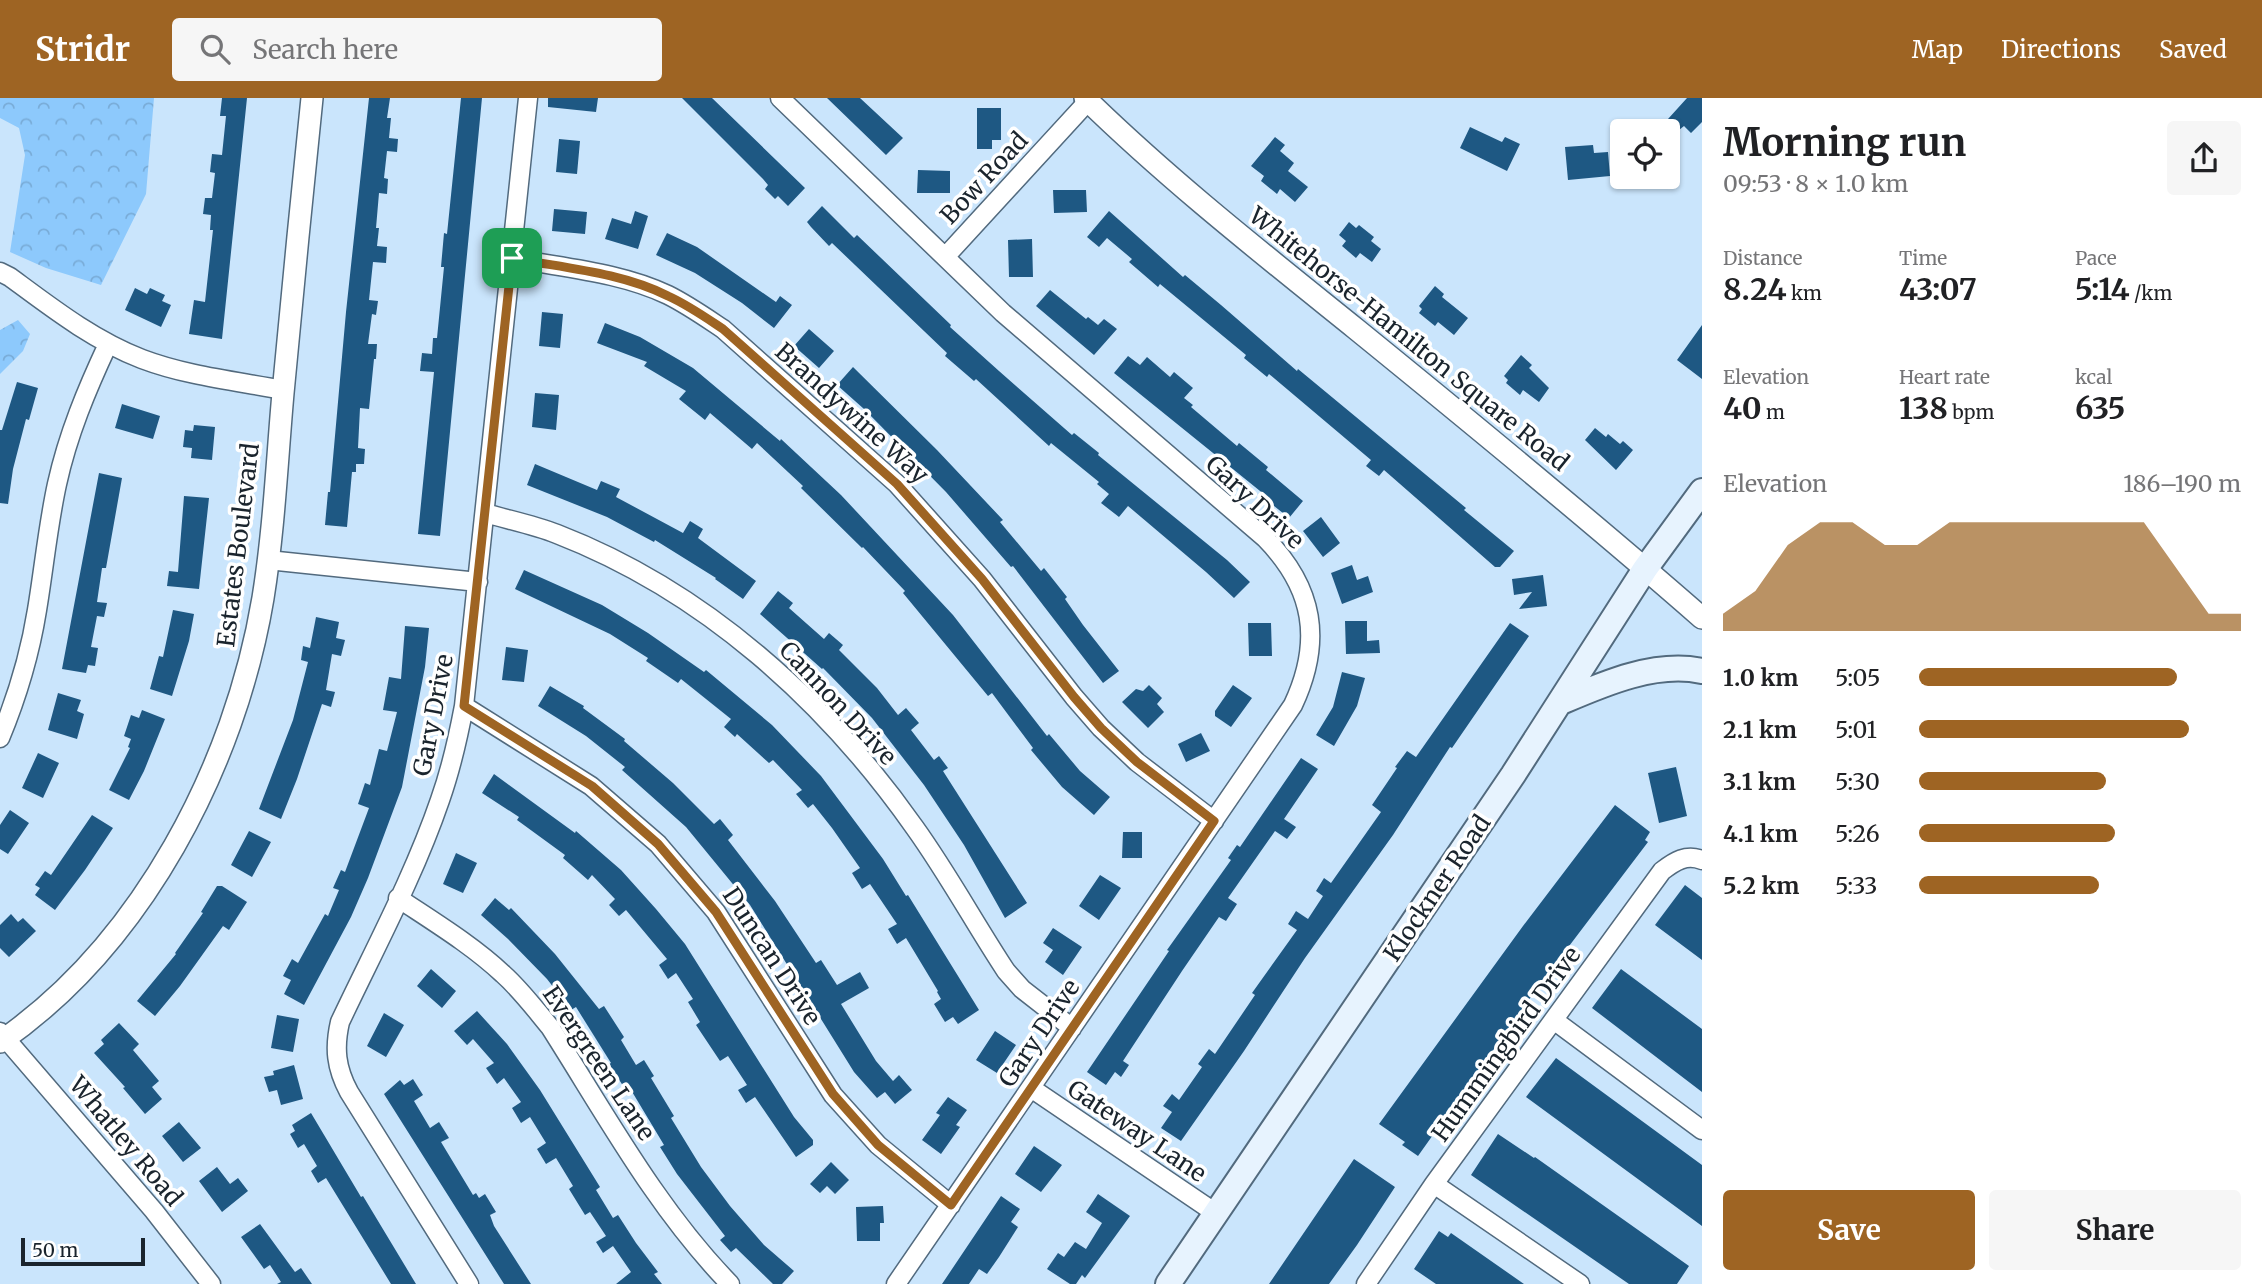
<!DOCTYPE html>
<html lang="en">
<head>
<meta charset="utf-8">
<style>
	body { margin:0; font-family:Merriweather,serif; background:#f6f6f6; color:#202124; height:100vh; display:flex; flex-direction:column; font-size:26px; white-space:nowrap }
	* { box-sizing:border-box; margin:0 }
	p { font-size:23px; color:#757577 }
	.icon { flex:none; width:38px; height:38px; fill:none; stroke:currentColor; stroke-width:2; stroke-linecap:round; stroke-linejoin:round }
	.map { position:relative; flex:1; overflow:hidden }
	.side { display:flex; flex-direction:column; background:#fff; width:560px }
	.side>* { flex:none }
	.fabs { position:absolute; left:1610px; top:21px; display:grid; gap:14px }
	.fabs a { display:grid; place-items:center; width:70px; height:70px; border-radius:7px; background:#fff; box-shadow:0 2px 5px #0004; font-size:35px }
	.scale { position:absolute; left:21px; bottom:18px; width:124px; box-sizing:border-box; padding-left:7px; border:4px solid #1a242d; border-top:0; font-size:19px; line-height:24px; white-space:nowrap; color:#1a242d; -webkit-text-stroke:5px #fff; paint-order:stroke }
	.pin { position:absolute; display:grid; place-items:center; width:60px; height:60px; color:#fff; margin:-30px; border-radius:14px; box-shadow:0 4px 10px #0006 }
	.round { display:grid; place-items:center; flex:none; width:74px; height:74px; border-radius:7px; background:#f6f6f6 }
	.head { display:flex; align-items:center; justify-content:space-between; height:119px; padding:0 21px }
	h1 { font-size:38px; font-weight:700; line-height:52px }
	.figures { display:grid; grid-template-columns:repeat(3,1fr); gap:10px; height:119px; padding:7px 21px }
	.figures div { display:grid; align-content:center }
	.figures b { font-size:30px; font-weight:700 }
	.figures small { font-size:19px; font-weight:400 }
	.figures p { font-size:19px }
	.chart { height:196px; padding:14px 21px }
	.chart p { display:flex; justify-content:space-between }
	.chart svg { width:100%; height:126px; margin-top:7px; fill:#9e6423; opacity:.7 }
	.button { display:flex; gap:14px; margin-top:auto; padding:14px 21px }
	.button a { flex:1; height:80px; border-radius:7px; background:#9e6423; color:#fff; font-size:28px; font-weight:700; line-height:80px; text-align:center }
	.button a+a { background:#f6f6f6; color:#202124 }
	ul { padding:0 21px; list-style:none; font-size:23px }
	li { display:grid; grid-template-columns:112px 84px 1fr; align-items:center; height:52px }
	li i { height:18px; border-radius:9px; background:#9e6423 }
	header { display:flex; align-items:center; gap:42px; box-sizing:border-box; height:98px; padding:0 35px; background:#9e6423; color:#fff }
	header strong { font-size:33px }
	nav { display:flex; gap:38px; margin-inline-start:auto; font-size:24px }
	.search { width:490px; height:63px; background:#f6f6f6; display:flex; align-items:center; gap:18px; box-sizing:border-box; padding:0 24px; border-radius:7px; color:#757577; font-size:26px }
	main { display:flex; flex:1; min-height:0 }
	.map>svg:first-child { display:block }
</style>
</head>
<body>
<header>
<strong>Stridr</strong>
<div class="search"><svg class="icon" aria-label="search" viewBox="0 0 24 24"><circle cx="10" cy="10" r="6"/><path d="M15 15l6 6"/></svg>Search here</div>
<nav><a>Map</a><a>Directions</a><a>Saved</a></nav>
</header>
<main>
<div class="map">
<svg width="1702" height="1186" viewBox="0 0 1702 1186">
	<defs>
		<pattern id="forest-crowns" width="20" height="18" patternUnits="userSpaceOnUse" patternTransform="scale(1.75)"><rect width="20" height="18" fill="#8dc9fc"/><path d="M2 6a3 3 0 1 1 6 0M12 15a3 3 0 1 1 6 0" fill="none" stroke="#79acd8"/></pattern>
	</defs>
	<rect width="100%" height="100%" fill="#cae5fc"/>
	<path fill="url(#forest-crowns)" d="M0 0H154L146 96 101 187 46 170 10 154 25 57 19 30 0 20Z
		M18 222 30 236 23 253 0 276V232Z"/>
	<path fill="#1e5883" d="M222 0H247L222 241 189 236 194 202 205 204 213 132H210L211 117 203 116 205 100H212L215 75 210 74 212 56 222 57 226 18H220Z
		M369 0H390L387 20H391L389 40 398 41 397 54 387 53 384 80 388 81 387 96 379 95 376 130H379L377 148 387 149 386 165 373 164 369 202 378 203 376 217 372 216 368 246H377L376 261H374L369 311 360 310 358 350 365 351 364 366H356V374H352L347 429 325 427 328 394H330L346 214Z
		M461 0H482L440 438 418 436 434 274 420 273 422 255 432 256 433 240H437L444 169H441L444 135 447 136Z
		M548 0H598L596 14 548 9Z
		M682 0H712L805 90 788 108 778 98 775 101 765 91 768 87 763 81Z
		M827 0H860L903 40 886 57Z
		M1687 0H1702V24L1691 35 1684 28 1679 32 1668 21Z
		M977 10H1001V42H992V51H977Z
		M1470 29 1502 44 1505 39 1520 46 1507 73 1460 50Z
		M1275 39 1285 47 1280 53 1294 65 1288 73 1308 89 1295 104 1280 91 1277 96 1261 83 1264 78 1251 68Z
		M559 41 580 43 577 76 556 74Z
		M1593 47 1594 55 1608 54 1610 78 1568 82 1565 49Z
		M918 72 950 73V95H917Z
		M1053 92H1086L1087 114 1054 115Z
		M822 108 854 140 857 137 951 227 950 229 999 273 1072 337 1074 335 1099 355 1098 357 1227 462 1250 484 1234 500 1206 474 1128 408 1119 419 1101 405 1109 396 1097 386 1099 384 1051 345 1049 348 976 281 974 283 945 258 947 255 832 145 829 148 811 129 807 124Z
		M554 111 587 114 585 136 552 133Z
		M635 113 648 118 638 151 605 141 612 120 631 126Z
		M1109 113 1183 179 1185 177 1221 207 1297 273 1298 271 1466 410 1464 412 1514 453 1500 469H1495L1384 372 1379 378 1366 368 1371 362 1269 276 1267 279 1244 260 1246 257 1160 186 1158 189 1129 164 1132 161 1107 140 1099 149 1087 139Z
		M1349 124 1356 130 1359 127 1374 139 1371 143 1381 151 1372 164 1360 155 1356 160 1342 148 1346 143 1339 137Z
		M667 135 697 149 776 204 780 198 792 207 774 230 742 205 695 175 656 157Z
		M1032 141 1033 179H1009L1008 142Z
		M1435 188 1444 196 1442 199 1468 220 1454 237 1438 224 1435 228 1419 215 1422 211 1419 208Z
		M135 190 147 196 150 190 165 197 162 203 171 207 161 229 125 212Z
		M1050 192 1086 221 1088 219 1098 227 1104 221 1117 231 1094 257 1036 208Z
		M542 214 563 216 560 250 539 248Z
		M605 225 640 239 693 270 780 343 781 341 841 397 953 517 1047 638 1049 636 1080 673 1110 699 1094 717 1062 689 1031 652 1033 650 992 595 988 598 903 495 905 493 863 449 862 450 801 390 803 388 757 345 752 351 710 315 705 322 679 301 686 293 644 268 647 264 597 245Z
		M1702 227V281L1677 262Z
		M809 231 834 253 819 270 794 248Z
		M1521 257 1532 267 1529 270 1549 290 1539 304 1523 292 1520 297 1506 285 1508 282 1504 278Z
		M1128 258 1140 267 1147 259 1170 279 1174 274 1193 290 1184 300 1193 307 1191 309 1237 348 1239 345 1268 369 1266 372 1303 403 1289 420 1263 399 1265 397 1114 275Z
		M853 269 937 352 1003 422 1000 424 1041 473 1044 470 1067 499 1065 501 1083 527 1119 573 1103 585 1013 468 1011 469 946 394 864 311 837 287Z
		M17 284 38 290 29 322 26 321 13 371 8 406 0 405V332H2Z
		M535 295 559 297 556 332 532 329Z
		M122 306 160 318 153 341 115 330Z
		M194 327 215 329 212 362 191 360 192 350 183 349 185 332 193 333Z
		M1595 330 1606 339 1608 336 1620 346 1623 343 1633 352 1616 372 1585 342Z
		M535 366 597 392 601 383 620 391 616 399 683 435 690 423 703 431 698 440 756 483 743 501 715 481 716 480 655 442 654 444 607 419 527 387Z
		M99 375 122 380 106 470H102L97 504 107 505 104 519 97 518 91 549 98 550 95 568 88 567 86 575 62 571Z
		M184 398 209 400 199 491 167 488 169 473 178 474Z
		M1321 419 1340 445 1323 459 1303 433Z
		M1352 467 1357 482 1368 478 1373 494 1342 506 1331 475Z
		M524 472 602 507 648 535 704 574 706 572 772 627 821 678 883 761 906 798 908 797 979 912 958 926 953 919 945 924 934 906 941 901 937 894 938 893 906 840 897 846 888 831 897 826 870 786 862 791 852 775 860 770 832 730 813 706 808 710 796 696 802 692 773 662 769 665 737 636 735 639 724 629 731 621 681 581 678 585 646 563 648 560 610 536 515 491Z
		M1543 477 1547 508 1519 511 1532 494 1514 497 1512 481Z
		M778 493 793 505 789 510 824 541 829 535 843 547 839 552 877 590 898 617 906 610 919 625 911 632 934 662 939 658 948 670 943 673 1027 805 1005 820 964 747 924 687 872 620 823 570 822 571 760 516Z
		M173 512 194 516 189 543 172 598 150 591 159 558 163 559Z
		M316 519 339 524 336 540 345 542 341 558 332 556 326 592 335 594 331 609 322 606 297 681 281 721 259 711 293 622 308 564 301 562 303 548 310 550Z
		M1345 523H1367V543L1379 542 1380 555 1346 556Z
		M1248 525H1271L1272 558H1249Z
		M1510 525 1529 538 1452 650 1450 649 1393 737 1305 860 1244 953 1181 1043 1161 1030 1172 1014 1163 1008 1172 996 1179 1002 1202 969 1198 966 1209 951 1215 956 1255 897 1252 895 1297 832 1288 826 1296 813 1308 821 1323 798 1316 793 1324 780 1331 785 1381 714 1372 707 1397 670 1395 669 1407 653 1416 659Z
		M405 528 429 530 425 569 402 689 368 780 351 819 304 907 284 896 291 882 283 878 292 861 298 865 325 816 328 818 339 792 333 790 341 772 345 774 369 710 358 706 365 685 370 687 379 651 387 653 397 614 383 612 389 579 401 581Z
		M506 549 528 552 524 584 502 582Z
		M1342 574 1365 580 1357 608 1334 648 1316 637 1333 609Z
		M1149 587 1162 600 1157 606 1164 614 1148 630 1122 604 1136 591 1143 593Z
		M1233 587 1252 600 1231 629 1215 618V613Z
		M550 588 584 608 583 610 625 641 624 643 673 685 714 726 720 721 733 737 728 742 775 803 816 865 821 862 837 887 860 874 869 890 841 906 876 963 893 983 899 977 912 992 895 1006 885 994 877 1000 854 974 750 807 686 729 622 672 625 669 586 638 538 608Z
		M58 595 81 602 77 613 84 616 77 641 48 632Z
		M142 612 165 621 144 673 129 702 109 692 130 650 128 649 131 641 124 638 131 617 139 620Z
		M1201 635 1210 653 1186 664 1178 646Z
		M38 655 59 665 43 700 22 690Z
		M1301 660 1318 671 1284 721 1296 729 1287 741 1275 733 1228 800 1237 806 1226 823 1219 819 1182 873 1123 963 1129 967 1121 979 1115 974 1106 987 1087 974 1169 853 1167 852 1231 762 1228 760 1237 747 1240 749Z
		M1676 669 1687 718 1659 725 1648 675Z
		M494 676 575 735 576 733 621 772 656 811 685 846 794 1019 813 1042V1047L796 1059 755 999 746 1005 738 992 747 987 728 958 720 963 696 927 700 924 688 904 693 901 676 875 668 881 659 867 667 861 626 812 619 818 609 807 615 801 592 777 588 782 563 760 565 757 517 722 519 719 482 695Z
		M1615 707 1650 734 1645 742 1648 744 1538 889 1418 1058 1402 1047 1405 1044 1379 1026 1523 828Z
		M10 712 29 725 8 756 0 751V727Z
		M92 717 113 730 85 772 55 812 35 797 40 790 35 787 45 773 51 777Z
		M249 733 271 744 252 779 231 767Z
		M1123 734H1142V760H1122Z
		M456 755 477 765 463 795 443 786Z
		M1100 777 1121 790 1099 822 1079 808Z
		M1685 787 1702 800V862L1655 827Z
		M217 788H222L247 804 229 832 223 828 180 888 155 918 137 903 176 856 175 855 203 815 201 814Z
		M495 800 509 812 511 810 555 856 599 911 604 908 624 939 621 942 636 967 644 962 654 978 651 980 674 1018 671 1020 701 1069 730 1108 764 1147 794 1173 782 1186H773L736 1150 731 1154 720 1142 725 1138 677 1076 660 1049 664 1047 631 992 627 994 609 966 611 965 576 909 571 912 547 881 508 841 481 817Z
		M11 816 18 824 23 820 36 833 9 859 0 850V827Z
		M1053 830 1082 849 1063 877 1045 864 1053 852 1043 845Z
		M431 871 456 893 442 910 417 888Z
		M1621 871 1702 931V994L1592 910Z
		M477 913 507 946 540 992 600 1089 596 1092 613 1120 618 1117 636 1145 658 1174 654 1176 662 1186H616L631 1174 613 1148 603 1155 596 1144 606 1138 590 1114 585 1117 569 1091 573 1088 556 1060 546 1066 537 1051 546 1045 530 1019 521 1025 512 1010 521 1004 504 980 497 986 486 970 494 965 473 941 467 947 454 933Z
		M384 915 404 927 386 959 367 948Z
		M277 917 299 921 293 954 271 950Z
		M119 925 139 946 133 952 159 983 152 989 162 1001 145 1016 123 990 125 989 94 955 104 946 101 942Z
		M995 933 1016 947 997 975 976 962Z
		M1556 960 1702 1067V1128L1526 999Z
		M294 967 303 1001 281 1007 277 992 269 994 264 979 274 977 273 973Z
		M413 981 423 997 414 1003 430 1030 439 1024 449 1040 441 1044 473 1097 476 1095 479 1100 485 1096 496 1114 490 1117 494 1128 531 1186H504L384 996 400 982 404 987Z
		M948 999 967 1012 956 1027 960 1029 941 1056 922 1042 940 1017 936 1015Z
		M311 1015 361 1099 363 1098 416 1186H391L326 1080 318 1085 311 1073 317 1068 304 1046 298 1050 290 1036 295 1033 292 1027Z
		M179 1024 201 1050 183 1064 162 1038Z
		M1498 1036 1534 1060 1535 1059 1689 1168 1677 1186H1629L1471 1077Z
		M1034 1048 1062 1067 1041 1094 1015 1076Z
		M1354 1061 1395 1089 1357 1147 1329 1186H1269Z
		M831 1064 849 1082 835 1096 827 1088 820 1095 810 1086Z
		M217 1069 230 1086 238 1080 248 1093 222 1114 199 1083Z
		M1098 1096 1130 1118 1085 1180 1082 1177 1076 1186H1070L1047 1171 1058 1155 1064 1159 1075 1144 1086 1151 1102 1125 1086 1114Z
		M1001 1098 1020 1111 1011 1124 1018 1129 999 1159 987 1176 979 1171 969 1186H942Z
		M883 1108 884 1125H880V1143H857L856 1109Z
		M260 1126 295 1174 301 1170 312 1186H277L281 1184 270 1167 264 1171 241 1139Z
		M1439 1133 1448 1139 1451 1135 1524 1186H1436L1414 1171Z"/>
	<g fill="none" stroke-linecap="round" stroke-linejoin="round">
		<defs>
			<path id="minor" d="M780 0 1003 215 1265 440C1314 490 1323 543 1293 607L896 1186
				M945 159 1091 0
				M512 160C563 170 620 174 668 197 688 207 705 219 723 231L897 386 982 481 1074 599 1101 630 1137 664 1214 723
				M0 174 10 179C52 210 93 242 142 261 187 278 236 283 283 292
				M485 415C509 422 534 427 557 436 704 493 825 602 915 730 948 776 975 826 1006 873L1022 891 1072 930
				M268 462 478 484
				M464 608 591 688 658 746 716 814 833 997 878 1047 951 1107
				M0 640C17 599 30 556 37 512 44 470 48 427 57 386 68 336 87 291 108 246
				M398 800C434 824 472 847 503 876 521 892 535 911 550 929 606 1017 657 1111 730 1186
				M1555 923 1702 1032
				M0 934 154 1113 211 1186
				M1031 990 1217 1116
				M1434 1086 1580 1186
				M469 1186 349 994C336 970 334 950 340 924 374 852 414 778 440 702 451 671 458 640 464 608L528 0
				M1366 1186 1434 1086 1662 773C1675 763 1686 756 1702 762"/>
			<path id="tertiary" d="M1085 0C1170 83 1263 156 1356 231 1473 326 1589 421 1702 520
				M0 944C142 846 235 668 263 500 274 432 277 363 283 295 292 197 302 98 312 0"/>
			<path id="secondary" d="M1561 604C1603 586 1655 563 1702 573
				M1168 1186 1513 677 1645 471 1702 393"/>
		</defs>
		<use href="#minor" stroke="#526a7e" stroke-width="21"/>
		<use href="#tertiary" stroke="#526a7e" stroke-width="24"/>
		<use href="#secondary" stroke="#526a7e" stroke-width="28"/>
		<use href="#minor" stroke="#fff" stroke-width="18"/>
		<use href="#tertiary" stroke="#fff" stroke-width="21"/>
		<use href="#secondary" stroke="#e7f3fe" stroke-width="24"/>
	</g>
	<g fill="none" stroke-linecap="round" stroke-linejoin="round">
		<defs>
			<path id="route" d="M512 160C563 170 620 174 668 198 688 207 705 219 723 231L897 386 982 481 1074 599 1101 630 1137 664 1214 723 951 1107 878 1047 833 996 716 814 658 746 592 688 464 608Z"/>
		</defs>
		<use href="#route" stroke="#fff" stroke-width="14"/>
		<use href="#route" stroke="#9e6423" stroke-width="9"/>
	</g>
	<g text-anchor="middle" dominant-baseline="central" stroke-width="7" stroke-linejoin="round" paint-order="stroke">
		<g font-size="24" fill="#1a242d" stroke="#fff">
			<text transform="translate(984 80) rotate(-47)">Bow Road</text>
			<text transform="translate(1409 241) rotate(39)">Whitehorse-Hamilton Square Road</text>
			<text transform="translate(852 315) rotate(42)">Brandywine Way</text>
			<text transform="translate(1255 404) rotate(43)">Gary Drive</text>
			<text transform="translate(238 447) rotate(-83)">Estates Boulevard</text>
			<text transform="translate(838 605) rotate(47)">Cannon Drive</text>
			<text transform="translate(433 617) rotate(-79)">Gary Drive</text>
			<text transform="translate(1437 790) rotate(-56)">Klockner Road</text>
			<text transform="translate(772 858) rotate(57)">Duncan Drive</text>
			<text transform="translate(1039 935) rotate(-56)">Gary Drive</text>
			<text transform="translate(1506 946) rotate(-54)">Hummingbird Drive</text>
			<text transform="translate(599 965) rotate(56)">Evergreen Lane</text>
			<text transform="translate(1137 1033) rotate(34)">Gateway Lane</text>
			<text transform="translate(126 1043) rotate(50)">Whatley Road</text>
		</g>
	</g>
</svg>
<div class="fabs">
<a><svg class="icon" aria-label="locate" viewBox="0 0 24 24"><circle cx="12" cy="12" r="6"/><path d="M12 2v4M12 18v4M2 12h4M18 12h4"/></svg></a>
</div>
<div class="scale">50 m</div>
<div class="pin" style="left:512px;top:160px;background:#1e9e55"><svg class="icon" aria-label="arrive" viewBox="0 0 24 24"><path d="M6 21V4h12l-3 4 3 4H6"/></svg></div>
</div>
<section class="side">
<div class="head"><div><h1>Morning run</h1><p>09:53 · 8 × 1.0 km</p></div><a class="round"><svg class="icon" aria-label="share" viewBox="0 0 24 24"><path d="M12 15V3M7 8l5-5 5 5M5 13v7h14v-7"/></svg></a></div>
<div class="figures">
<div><p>Distance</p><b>8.24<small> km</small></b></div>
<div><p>Time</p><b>43:07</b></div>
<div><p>Pace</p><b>5:14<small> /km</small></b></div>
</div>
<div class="figures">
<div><p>Elevation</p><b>40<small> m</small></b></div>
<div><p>Heart rate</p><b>138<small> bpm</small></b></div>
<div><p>kcal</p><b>635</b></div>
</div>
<div class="chart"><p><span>Elevation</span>186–190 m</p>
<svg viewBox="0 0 160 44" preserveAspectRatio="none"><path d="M0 44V38L10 30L20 14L30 6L40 6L50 14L60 14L70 6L80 6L90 6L100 6L110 6L120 6L130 6L140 22L150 38L160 38V44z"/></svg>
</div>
<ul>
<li><b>1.0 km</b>5:05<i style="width:80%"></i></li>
<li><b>2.1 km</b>5:01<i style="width:84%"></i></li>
<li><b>3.1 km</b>5:30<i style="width:58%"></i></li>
<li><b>4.1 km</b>5:26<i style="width:61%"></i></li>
<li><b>5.2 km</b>5:33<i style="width:56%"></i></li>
</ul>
<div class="button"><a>Save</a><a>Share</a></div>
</section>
</main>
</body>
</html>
